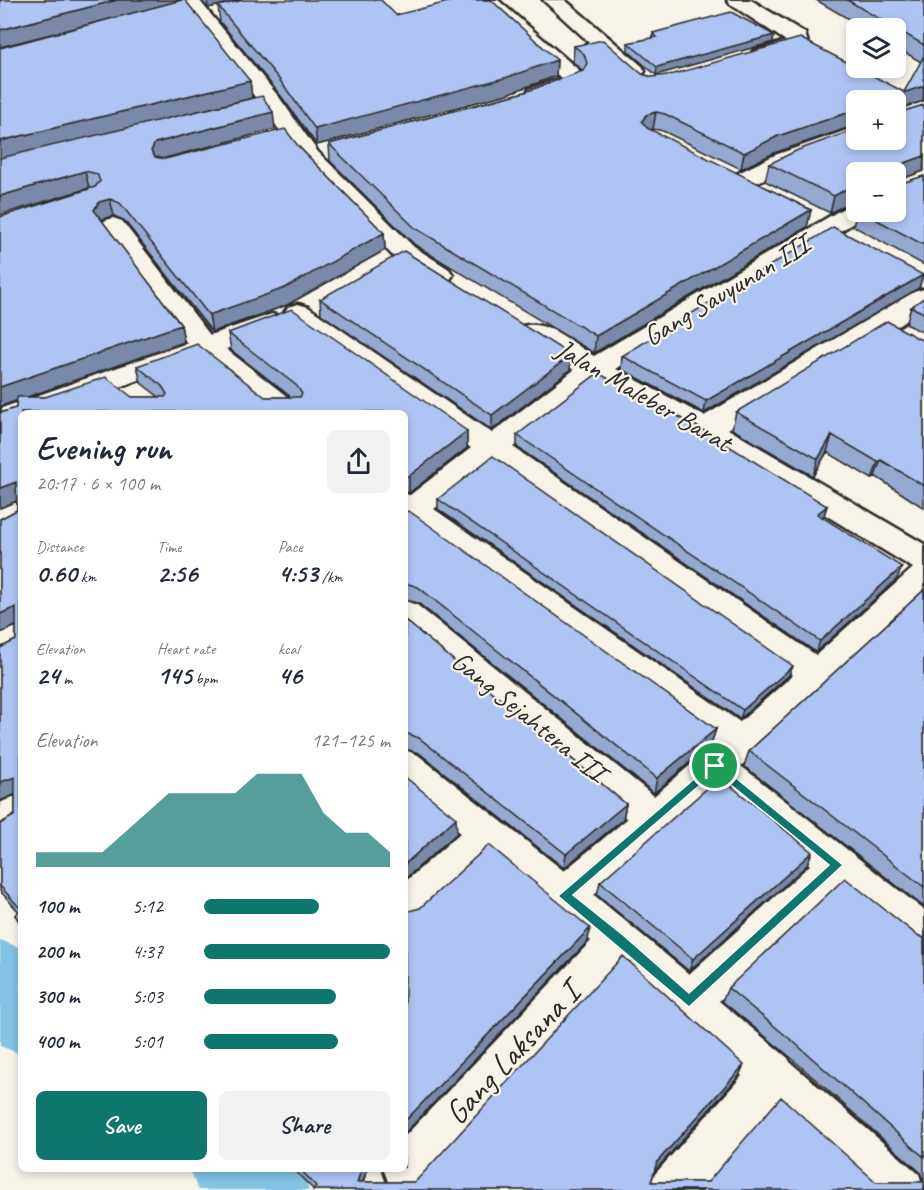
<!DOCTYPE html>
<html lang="en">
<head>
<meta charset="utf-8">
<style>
	body { margin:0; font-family:Caveat,sans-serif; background:#f2f2f3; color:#1f2937; height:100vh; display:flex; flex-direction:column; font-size:22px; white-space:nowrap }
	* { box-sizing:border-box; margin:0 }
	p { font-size:20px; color:#747a83 }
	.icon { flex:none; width:33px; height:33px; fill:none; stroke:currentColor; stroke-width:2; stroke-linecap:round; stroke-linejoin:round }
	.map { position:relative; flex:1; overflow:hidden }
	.drawer { position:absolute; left:18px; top:410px; width:390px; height:762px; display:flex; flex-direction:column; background:#fff; border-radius:9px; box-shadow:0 3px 9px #0003 }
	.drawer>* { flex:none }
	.fabs { position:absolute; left:846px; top:18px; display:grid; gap:12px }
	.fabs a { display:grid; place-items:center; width:60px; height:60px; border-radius:9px; background:#fff; box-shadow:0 3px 9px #0003; font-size:30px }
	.pin { position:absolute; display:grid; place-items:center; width:51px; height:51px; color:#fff; margin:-26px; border:3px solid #fff; border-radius:50%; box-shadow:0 2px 6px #0007 }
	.round { display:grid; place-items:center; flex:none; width:63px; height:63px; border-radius:9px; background:#f2f2f3 }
	.summary { display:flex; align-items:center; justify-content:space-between; height:102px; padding:0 18px }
	h1 { font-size:33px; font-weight:700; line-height:45px }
	.metrics { display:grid; grid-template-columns:repeat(3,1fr); gap:9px; height:102px; padding:6px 18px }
	.metrics div { display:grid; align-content:center }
	.metrics b { font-size:26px; font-weight:700 }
	.metrics small { font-size:16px; font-weight:400 }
	.metrics p { font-size:16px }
	.chart { height:168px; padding:12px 18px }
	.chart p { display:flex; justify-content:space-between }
	.chart svg { width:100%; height:108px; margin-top:6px; fill:#0f766e; opacity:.7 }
	.action { display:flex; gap:12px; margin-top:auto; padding:12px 18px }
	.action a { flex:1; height:69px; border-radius:9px; background:#0f766e; color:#fff; font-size:24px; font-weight:700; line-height:69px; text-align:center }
	.action a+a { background:#f2f2f3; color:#1f2937 }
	ul { padding:0 18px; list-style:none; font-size:20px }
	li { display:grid; grid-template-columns:96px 72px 1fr; align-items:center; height:45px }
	li i { height:15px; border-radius:8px; background:#0f766e }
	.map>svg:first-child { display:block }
</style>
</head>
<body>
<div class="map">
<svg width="924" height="1190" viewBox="0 0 924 1190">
	<rect width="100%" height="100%" fill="#f7f3e8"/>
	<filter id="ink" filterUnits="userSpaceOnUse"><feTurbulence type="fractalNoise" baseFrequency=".0167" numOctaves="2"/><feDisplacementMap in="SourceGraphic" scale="12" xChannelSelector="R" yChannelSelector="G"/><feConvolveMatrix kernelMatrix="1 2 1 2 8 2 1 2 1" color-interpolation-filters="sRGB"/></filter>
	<g filter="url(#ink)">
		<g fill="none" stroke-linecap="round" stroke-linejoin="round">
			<path fill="#83c3e4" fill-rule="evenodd" d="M0 940 21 948V1054L0 1046Z
				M189 1168H301L309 1190H198Z"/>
			<defs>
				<path id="minor" d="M178 0H199L279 97 318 152 414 247 449 269 453 275 449 281 440 283 431 281 396 259 302 162 263 107Z
					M476 0H498L581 72 584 77 578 88 537 101 529 99 526 94 529 89 561 78Z
					M543 0H565L642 66 645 71 642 76 634 78 626 76Z
					M727 0H751L805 33 808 43C799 56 768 64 753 61L750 56 753 51 786 41 730 4Z
					M856 127V140H863L793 165 750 186 741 188 732 186 729 181 732 176 775 155Z
					M856 203V212H868L865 216 616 369 704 416 914 292 924 289V310L728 429 924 544V597L831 685 741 766 924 910V953L910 947 838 889 719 1001 788 1058 790 1062 919 1174 924 1190H869L774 1105 701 1190H648L655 1174 742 1076 620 966 421 1184 406 1190 389 1184 383 1168H405V1136L591 941 488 856 419 920 405 925V882L460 833 405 788V750L418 755 564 871 627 819 405 633V601L417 605 654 796 715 744 410 525 405 527V494L410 495 471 448 288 319 284 313 288 307 298 304 308 307 492 433 574 370 523 338 519 332 523 326C547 319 574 344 594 356L847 206ZM596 382 695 436 913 568 816 655 513 447ZM493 463 793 675 740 722 434 509ZM716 788 810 865 689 974 594 895Z
					M113 218 122 221 210 335 272 314 282 317 286 323 282 329 226 349 298 405 302 412H269L201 358 49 412H21V423L0 431 2 408 187 343 100 226 104 221Z
					M21 793V830L0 841V803Z"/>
			</defs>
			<use href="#minor" stroke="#2b2b2b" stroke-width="5"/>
			<path stroke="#2b2b2b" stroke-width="3" stroke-dasharray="1 3" stroke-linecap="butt" d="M896 55 906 51"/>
			<use href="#minor" fill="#f7f3e8" fill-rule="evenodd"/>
		</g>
		<path fill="#96a9d0" stroke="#2b2b2b" stroke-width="1.5" fill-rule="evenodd" d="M0 0H177L176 1 250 81 252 98 104 133 275 129 162 159H165L299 147 384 233 385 250 287 305 212 332 124 220 114 216 103 219 102 221 181 325 184 342 26 397H159L141 383 137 366 265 397H291L231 350 228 333 467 431V448L409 493 405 492V412H21V925L15 915 19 912 0 891V824L15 815V795L0 801V648L16 640V626L0 633V519L17 510V501L0 508V217L91 188H89ZM17 400 16 408 0 413 1 406Z
			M201 0H242L208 8Z
			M816 0H924V101L899 109 898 110 901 112 924 105V171L899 180V181L902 183 924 176V265L853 226 857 212H896L856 172V202L846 204 830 213 765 181 769 164 896 140 856 100 774 153 741 169 663 131 653 129 650 130 811 210 807 227 594 353 415 245 330 161 329 144 525 92 583 71 573 62 574 46 642 74 652 77 904 92 921 62 896 47V28H864Z
			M218 6 396 15 557 60 556 76 507 94 317 145 281 96 220 22Z
			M653 33 774 35 773 42 656 75 628 51V43L652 38Z
			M923 275 919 288 704 413 621 369 622 356Z
			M924 298V333L906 324 911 307Z
			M320 299 571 355 570 370 492 430 321 314Z
			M919 339 924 340V508L875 476 872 479 827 452 813 476 732 429 736 412Z
			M517 435 827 506 823 518 897 579 816 652 517 447Z
			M438 499 793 666 789 675 740 719 438 509Z
			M405 512 716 729 711 744 654 793 418 603 405 600Z
			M924 590V907L744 766 749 751Z
			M405 620 626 804 623 819 564 868 419 753 405 749Z
			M807 865 689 971 597 895 600 882Z
			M917 935 924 938V1190H314L292 1168H370L366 1173 363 1182H415L739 1076 654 1171 651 1182H924L920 1172 789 1056 722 1001 728 988Z"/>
		<path fill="#7a89a9" stroke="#2b2b2b" stroke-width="1.5" d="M117 0H177L176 2 0 47V30Z
			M207 0H242L208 8Z
			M774 35 773 42 656 75 657 67Z
			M557 60 556 76 507 94 317 145 315 129Z
			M250 81 252 98 0 159V141Z
			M924 86 923 101 896 110 899 94Z
			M856 110V125L774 153 741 169 744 153 778 136Z
			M273 112 275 129 158 160 154 168 151 151 155 143Z
			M656 112 653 129 644 132 642 121 646 115Z
			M924 156 923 171 896 181 899 165Z
			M85 171 89 188 0 215V196Z
			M856 186V202L846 204 830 213 834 196 850 187Z
			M110 199 114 216 103 219 98 227 94 210 99 202Z
			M811 210 807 227 594 353 596 336Z
			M384 233 385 250 287 305 212 332 209 315Z
			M923 275 919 288 704 413 706 401Z
			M181 325 184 342 1 406 0 416V387Z
			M571 355 570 370 492 430V415Z
			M467 431V448L409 493V476Z
			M832 435 827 452 813 476 818 459Z
			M881 460 875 476 872 479 878 462Z
			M16 482 21 499 0 508V488Z
			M827 506 823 518 817 514Z
			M902 567 897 579 816 652 820 641Z
			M16 607 21 624 0 633V614Z
			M793 666 789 675 740 719 743 710Z
			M716 729 711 744 654 793 657 778Z
			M15 777 21 792 0 801V782Z
			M626 804 623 819 564 868 566 854Z
			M456 818 457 833 405 879V864Z
			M812 852 807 865 689 971 693 959Z
			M590 928 588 941 405 1133V1121Z
			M744 1065 739 1076 653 1173 657 1162Z
			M362 1168H370L366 1173 360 1190 357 1182Z"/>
		<path fill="#aec4f2" stroke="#2b2b2b" stroke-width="1.5" d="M0 0H117L0 30Z
			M182 0H185L250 81 0 141V48Z
			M243 0H381L396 15 456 0H491L557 60 508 77 315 129 279 79 218 6Z
			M847 0H924V45Z
			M731 12 774 35 657 67 628 43 657 37 653 33Z
			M800 38 904 92 924 56V86L899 94 898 110 901 112 924 105V156L899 165V181L902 183 924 176V245L862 212H896V172H856V186L850 187 834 196 769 164 798 150 856 129V140H896V100H856V110L778 136 744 153 665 114 656 112 646 115 642 121 647 128 811 210 596 336 415 228 329 144 525 92 583 71 587 63 584 54 574 46 603 40 642 74 652 77 674 74Z
			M262 96 273 112 155 143 151 151 155 157 165 159 285 129 299 147 384 233 285 288 209 315 120 203 110 199 99 202 94 210 181 325 0 387V217L95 187 100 181 97 174 85 171 0 196V158Z
			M833 227 923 275 706 401 622 356Z
			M404 251 571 355 492 415 320 299Z
			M924 298V313L911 307Z
			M292 309 467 431 409 476H405V412H21V909L0 886V824L15 815V777L0 782V648L16 640V607L0 614V519L17 510 16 482 0 488V413L16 408 17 397H45L106 377 132 397H165L167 394 162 386 137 366 197 344 265 397H300L302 394 297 386 228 333Z
			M887 321 919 339 924 340V486L881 460 878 462 832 435 818 459 736 412Z
			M598 373 696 426 827 506 817 514 902 567 820 641 517 435Z
			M493 456 793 666 743 710 438 499Z
			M409 511 716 729 657 778 418 587 405 583V512Z
			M924 590V887L749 751Z
			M405 620 626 804 566 854 419 738 405 733Z
			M405 777 456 818 405 864Z
			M720 777 812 852 693 959 600 882Z
			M489 845 590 928 405 1121V912L420 908Z
			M845 878 917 935 924 938V1157L796 1044 728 988Z
			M21 910V922L15 915Z
			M623 956 744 1065 657 1162 651 1182H708L781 1097 876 1182H924V1190H313L316 1186 299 1168H362L357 1182H415Z"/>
	</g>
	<path fill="#0f766e" stroke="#fff" stroke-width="1.5" fill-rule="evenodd" d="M715 761 843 865 689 1007 558 896ZM715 772 829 865 689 993 623 935 573 895Z"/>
	<g text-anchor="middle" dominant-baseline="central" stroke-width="4.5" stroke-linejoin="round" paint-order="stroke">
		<g font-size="28" fill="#2b2b2b" stroke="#f7f3e8">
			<text transform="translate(726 290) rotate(-31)">Gang Sauyunan III</text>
			<text transform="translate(644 395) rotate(30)">Jalan Maleber Barat</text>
			<text transform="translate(529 716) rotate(39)">Gang Sejahtera III</text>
		</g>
		<g font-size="33" fill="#2b2b2b" stroke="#f7f3e8">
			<text transform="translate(512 1053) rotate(-47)">Gang Laksana I</text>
		</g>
	</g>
</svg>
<div class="fabs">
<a><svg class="icon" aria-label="layers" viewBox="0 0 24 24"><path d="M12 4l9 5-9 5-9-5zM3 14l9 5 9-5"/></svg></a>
<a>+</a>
<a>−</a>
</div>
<div class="pin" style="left:715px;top:766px;background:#1e9e55"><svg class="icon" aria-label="arrive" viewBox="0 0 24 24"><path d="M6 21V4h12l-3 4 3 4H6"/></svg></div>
<section class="drawer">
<div class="summary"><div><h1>Evening run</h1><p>20:17 · 6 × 100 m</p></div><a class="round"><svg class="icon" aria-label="share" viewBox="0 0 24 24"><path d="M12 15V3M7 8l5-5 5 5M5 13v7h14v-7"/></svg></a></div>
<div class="metrics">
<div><p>Distance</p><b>0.60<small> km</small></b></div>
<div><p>Time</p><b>2:56</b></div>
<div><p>Pace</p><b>4:53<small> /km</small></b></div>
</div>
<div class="metrics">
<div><p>Elevation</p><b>24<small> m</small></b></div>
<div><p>Heart rate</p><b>145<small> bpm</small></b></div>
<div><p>kcal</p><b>46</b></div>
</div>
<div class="chart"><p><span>Elevation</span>121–125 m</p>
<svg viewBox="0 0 160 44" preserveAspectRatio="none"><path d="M0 44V38L10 38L20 38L30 38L40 30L50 22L60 14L70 14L80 14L90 14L100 6L110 6L120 6L130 22L140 30L150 30L160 38V44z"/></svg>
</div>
<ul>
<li><b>100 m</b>5:12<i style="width:62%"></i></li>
<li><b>200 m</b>4:37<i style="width:100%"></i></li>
<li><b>300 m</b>5:03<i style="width:71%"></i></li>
<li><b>400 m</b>5:01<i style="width:72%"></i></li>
</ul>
<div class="action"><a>Save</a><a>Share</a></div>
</section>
</div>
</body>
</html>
